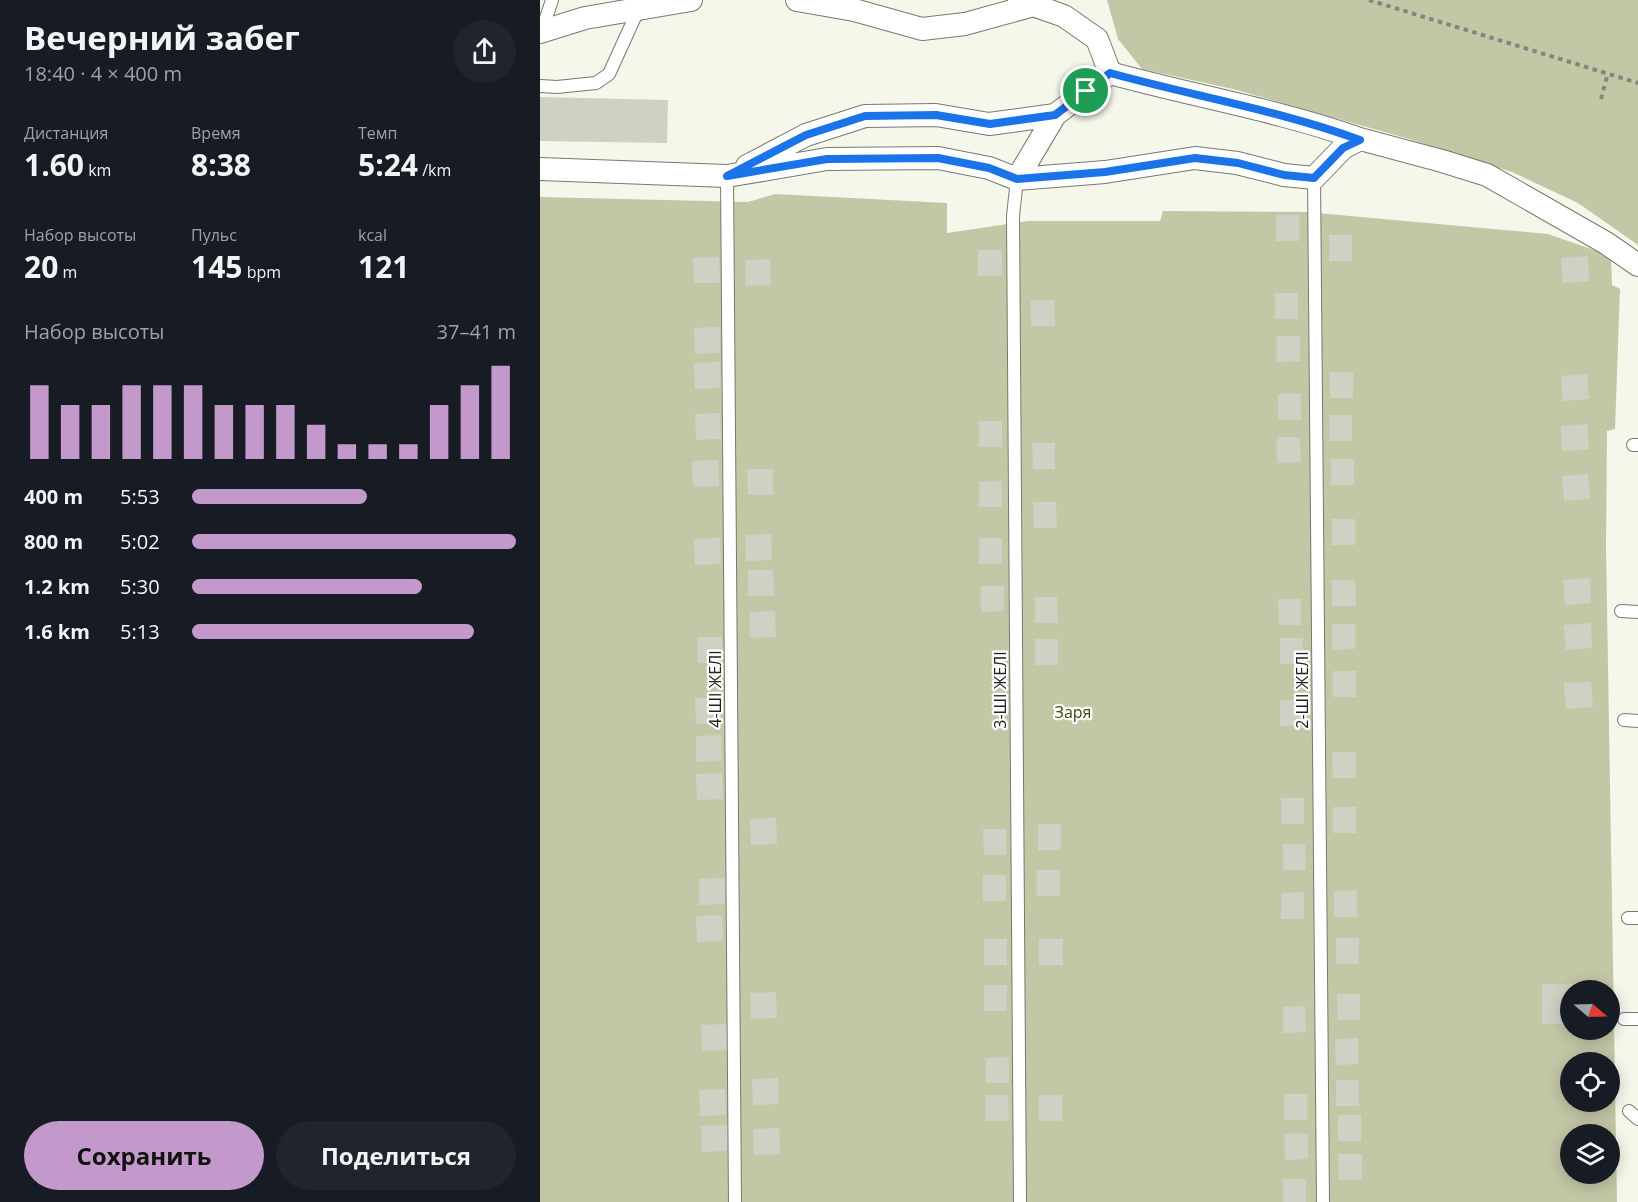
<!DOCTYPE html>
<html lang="ru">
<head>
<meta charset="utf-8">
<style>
	body { margin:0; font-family:"Open Sans",sans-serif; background:#20242c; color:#f1f3f6; height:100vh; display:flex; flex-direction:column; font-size:22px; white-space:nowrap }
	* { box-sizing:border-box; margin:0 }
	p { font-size:20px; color:#9ea1a6 }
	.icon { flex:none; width:33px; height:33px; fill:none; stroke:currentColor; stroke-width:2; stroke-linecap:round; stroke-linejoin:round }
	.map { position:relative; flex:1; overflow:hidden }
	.side { display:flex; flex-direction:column; background:#171b24; width:540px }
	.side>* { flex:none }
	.needle { width:39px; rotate:109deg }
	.tools { position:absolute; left:1020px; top:980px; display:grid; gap:12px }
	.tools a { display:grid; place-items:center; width:60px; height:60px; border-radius:50%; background:#171b24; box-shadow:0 3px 15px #0003; font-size:30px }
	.pin { position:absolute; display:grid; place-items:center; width:51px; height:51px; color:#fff; margin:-26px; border:3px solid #fff; border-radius:50%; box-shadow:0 2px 6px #0007 }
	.round { display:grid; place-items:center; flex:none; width:63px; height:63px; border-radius:32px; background:#20242c }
	.headline { display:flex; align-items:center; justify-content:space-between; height:102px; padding:0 24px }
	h1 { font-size:33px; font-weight:700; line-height:45px }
	.stats { display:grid; grid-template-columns:repeat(3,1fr); gap:9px; height:102px; padding:6px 24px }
	.stats div { display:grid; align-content:center }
	.stats b { font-size:30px; font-weight:700 }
	.stats small { font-size:16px; font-weight:400 }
	.stats p { font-size:16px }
	.chart { height:168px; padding:12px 24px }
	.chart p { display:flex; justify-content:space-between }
	.chart svg { width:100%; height:108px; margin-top:6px; stroke:#c299ca; stroke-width:6 }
	.action { display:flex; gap:12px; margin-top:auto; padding:12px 24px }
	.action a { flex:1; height:69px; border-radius:36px; background:#c299ca; color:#111; font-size:24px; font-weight:700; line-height:69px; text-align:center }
	.action a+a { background:#20242c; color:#f1f3f6 }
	ul { padding:0 24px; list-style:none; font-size:20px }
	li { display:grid; grid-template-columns:96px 72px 1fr; align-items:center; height:45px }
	li i { height:15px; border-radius:8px; background:#c299ca }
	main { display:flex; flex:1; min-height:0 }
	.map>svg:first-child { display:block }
</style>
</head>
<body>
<main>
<section class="side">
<div class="headline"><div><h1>Вечерний забег</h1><p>18:40 · 4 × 400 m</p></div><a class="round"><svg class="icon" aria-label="share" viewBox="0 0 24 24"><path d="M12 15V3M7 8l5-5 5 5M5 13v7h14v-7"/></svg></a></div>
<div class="stats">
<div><p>Дистанция</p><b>1.60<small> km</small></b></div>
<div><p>Время</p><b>8:38</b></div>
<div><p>Темп</p><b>5:24<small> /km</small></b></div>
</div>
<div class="stats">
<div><p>Набор высоты</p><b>20<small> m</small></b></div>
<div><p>Пульс</p><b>145<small> bpm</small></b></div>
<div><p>kcal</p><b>121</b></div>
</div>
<div class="chart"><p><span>Набор высоты</span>37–41 m</p>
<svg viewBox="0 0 160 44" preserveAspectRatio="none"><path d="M5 44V14M15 44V22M25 44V22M35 44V14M45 44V14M55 44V14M65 44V22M75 44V22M85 44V22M95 44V30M105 44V38M115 44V38M125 44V38M135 44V22M145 44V14M155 44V6"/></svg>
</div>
<ul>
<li><b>400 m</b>5:53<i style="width:54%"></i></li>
<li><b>800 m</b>5:02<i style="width:100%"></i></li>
<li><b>1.2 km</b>5:30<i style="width:71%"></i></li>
<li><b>1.6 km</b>5:13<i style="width:87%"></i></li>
</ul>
<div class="action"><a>Сохранить</a><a>Поделиться</a></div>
</section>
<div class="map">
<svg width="1098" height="1202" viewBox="0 0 1098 1202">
	<rect width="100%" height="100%" fill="#f6f7eb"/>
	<path fill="#c3c7a6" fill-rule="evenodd" d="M567 0H1098V245L1038 203 972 172 869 139 697 90 602 69 578 39Z
		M235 194 407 203V233L488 221H620L623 211 766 212 1008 234 1071 256 1072 285 1080 289 1075 429 1067 431 1066 547 1077 1202H0V197L208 202ZM1030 990H1070V1029H1030ZM1030 1062H1070V1101H1030ZM1030 1134H1070V1173H1030Z"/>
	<path fill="#cfd1c5" d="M0 97 128 100 127 143 0 141Z
		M736 215H759V241H736Z
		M789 235H812V261H789Z
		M438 250H462V276H438Z
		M1048 256 1049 281 1023 283 1021 258Z
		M179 257 180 283H154L153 258Z
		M230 259 231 285 206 286 205 260Z
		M735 293H758V319H735Z
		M491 300H514L515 326H491Z
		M180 327V353L155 354 154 328Z
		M737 336H760V361L737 362Z
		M180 362 181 388 155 389 154 363Z
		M790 372H813V398H790Z
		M1047 374 1049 399 1023 401 1021 376Z
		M761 393V420H738V394Z
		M180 413 181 439 156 440 155 414Z
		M789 415H812V441H789Z
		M439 421H462V447H439Z
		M1047 424 1049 449 1022 451 1021 426Z
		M737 437H760L761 462 737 463Z
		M492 443H515V469H493Z
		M791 459H814V485H791Z
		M178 460 179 486 153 487 152 461Z
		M207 469H233V495H208Z
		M1048 474 1050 499 1024 501 1022 476Z
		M462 481V507H439V482Z
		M493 502H516L517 528H494Z
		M792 519H815V545H792Z
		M231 534 232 560 206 561 205 535Z
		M180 538 181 564 155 565 154 539Z
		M439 538H462V564H439Z
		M208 570H233L234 596H208Z
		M1050 578 1051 603 1025 605 1023 580Z
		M792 580H815L816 606H792Z
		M441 586H464V611L441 612Z
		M495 597H517L518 623H495Z
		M738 599H761V625H739Z
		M235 611 236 637 210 638 209 612Z
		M1051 623 1052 648 1026 650 1024 625Z
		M792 624H815V649L792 650Z
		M157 637H182L183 663H158Z
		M740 638H763V663L740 664Z
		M495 639H518V665H495Z
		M793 671H816V697H793Z
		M1051 682 1053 707 1026 709 1024 683Z
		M155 698H181L182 723 156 724Z
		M740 700H763V726H740Z
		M181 735 182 761 156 762V736Z
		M792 752H816V778H793Z
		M182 773 183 799 157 800 156 774Z
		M741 798H764V824H741Z
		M793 807H816V833H793Z
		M236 818 237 844 211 845 210 819Z
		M498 824H521V850H498Z
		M443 829H466V855H444Z
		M743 844H765L766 870H743Z
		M497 870H520V896H497Z
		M443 875H466V901H443Z
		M185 878V904L159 905V879Z
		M817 890V917H794V891Z
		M764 892V919H741V893Z
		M182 915 183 941 157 942 156 916Z
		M796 938H819V964H796Z
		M444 939H467V965H444Z
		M499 939H523V965H499Z
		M1002 984H1065V990H1030V1024H1002Z
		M444 985H467V1011H444Z
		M236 992 237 1018 211 1019 210 993Z
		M797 994H820V1020H797Z
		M765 1006 766 1032 743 1033V1007Z
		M187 1024 188 1050 162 1051 161 1025Z
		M818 1038V1064L796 1065 795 1039Z
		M469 1057V1083H446V1058Z
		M238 1078 239 1104 213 1105 212 1079Z
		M796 1080H819V1106H796Z
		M185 1089 186 1115 160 1116 159 1090Z
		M744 1094H767V1120H744Z
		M445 1095H468L469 1121H445Z
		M499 1095H522V1121H499Z
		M798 1115H821V1141H798Z
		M187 1125 188 1151 162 1152 161 1126Z
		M239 1128 240 1154 214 1155 213 1129Z
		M1055 1129V1134H1029V1131Z
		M768 1133V1159L745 1160V1134Z
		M798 1154H822V1180H799Z
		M743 1179H766V1202H743Z"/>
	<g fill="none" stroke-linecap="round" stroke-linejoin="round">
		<defs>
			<path id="service" d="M1 33 12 0
				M0 86 17 87 56 83 69 74 99 8
				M187 176 195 1202
				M774 178 783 1202
				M477 179 473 216 480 1202
				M1093 445H1098
				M1081 611 1098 612
				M1084 720 1098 721
				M1088 918H1098
				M1084 1019H1098
				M1089 1111 1098 1119"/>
			<path id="minor" d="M257 0 314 10 382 29 425 24 494 5
				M479 0 524 16 557 39 570 73
				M0 32 45 18 151 0
				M207 166 266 135 325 116 396 115 449 124 515 115
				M0 169 187 176 287 159 398 158 449 168 477 179 565 172 655 158 697 163 744 175 774 178 803 148 820 139 902 161 947 175 1066 243 1098 265
				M477 179 515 115 570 73C653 96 738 110 820 139"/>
		</defs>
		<use href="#service" stroke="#78796f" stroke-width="14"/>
		<use href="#minor" stroke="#78796f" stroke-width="24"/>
		<path stroke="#84857d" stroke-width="4" stroke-dasharray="4.5 4.5" stroke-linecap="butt" d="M829 0 1098 83
			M1061 99 1068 73"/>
		<use href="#service" stroke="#fff" stroke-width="12"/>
		<use href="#minor" stroke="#fff" stroke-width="22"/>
	</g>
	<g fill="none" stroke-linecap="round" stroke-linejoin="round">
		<defs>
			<path id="route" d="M570 73C653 96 738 110 820 140L803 148 774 178 744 175 698 163 655 158 565 172 477 179 449 168 398 158 287 159 187 176 266 135 325 116 396 115 450 124 515 115Z"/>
		</defs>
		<use href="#route" stroke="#fff" stroke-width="12"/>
		<use href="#route" stroke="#1a73e8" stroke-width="8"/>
	</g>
	<g text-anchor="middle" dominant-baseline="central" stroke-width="4.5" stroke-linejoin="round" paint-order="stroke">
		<g font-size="16" fill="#21221d" stroke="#fff">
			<text transform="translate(175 689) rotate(-90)">4-ШІ ЖЕЛІ</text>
			<text transform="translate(460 690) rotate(-90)">3-ШІ ЖЕЛІ</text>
			<text transform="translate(762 690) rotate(-90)">2-ШІ ЖЕЛІ</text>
		</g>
		<g font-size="16" fill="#42460f" stroke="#fff">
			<text x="533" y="712">Заря</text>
		</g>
	</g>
</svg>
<div class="tools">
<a><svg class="needle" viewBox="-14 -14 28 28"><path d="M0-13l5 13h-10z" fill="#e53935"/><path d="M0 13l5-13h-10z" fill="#9ea1a6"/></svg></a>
<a><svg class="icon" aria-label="locate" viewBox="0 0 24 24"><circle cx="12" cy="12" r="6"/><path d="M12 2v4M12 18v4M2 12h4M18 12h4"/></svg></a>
<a><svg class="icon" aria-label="layers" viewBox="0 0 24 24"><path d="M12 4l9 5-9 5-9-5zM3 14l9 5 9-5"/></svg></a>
</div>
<div class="pin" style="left:546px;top:91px;background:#1e9e55"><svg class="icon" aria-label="arrive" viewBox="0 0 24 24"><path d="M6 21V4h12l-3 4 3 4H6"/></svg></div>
</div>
</main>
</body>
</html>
